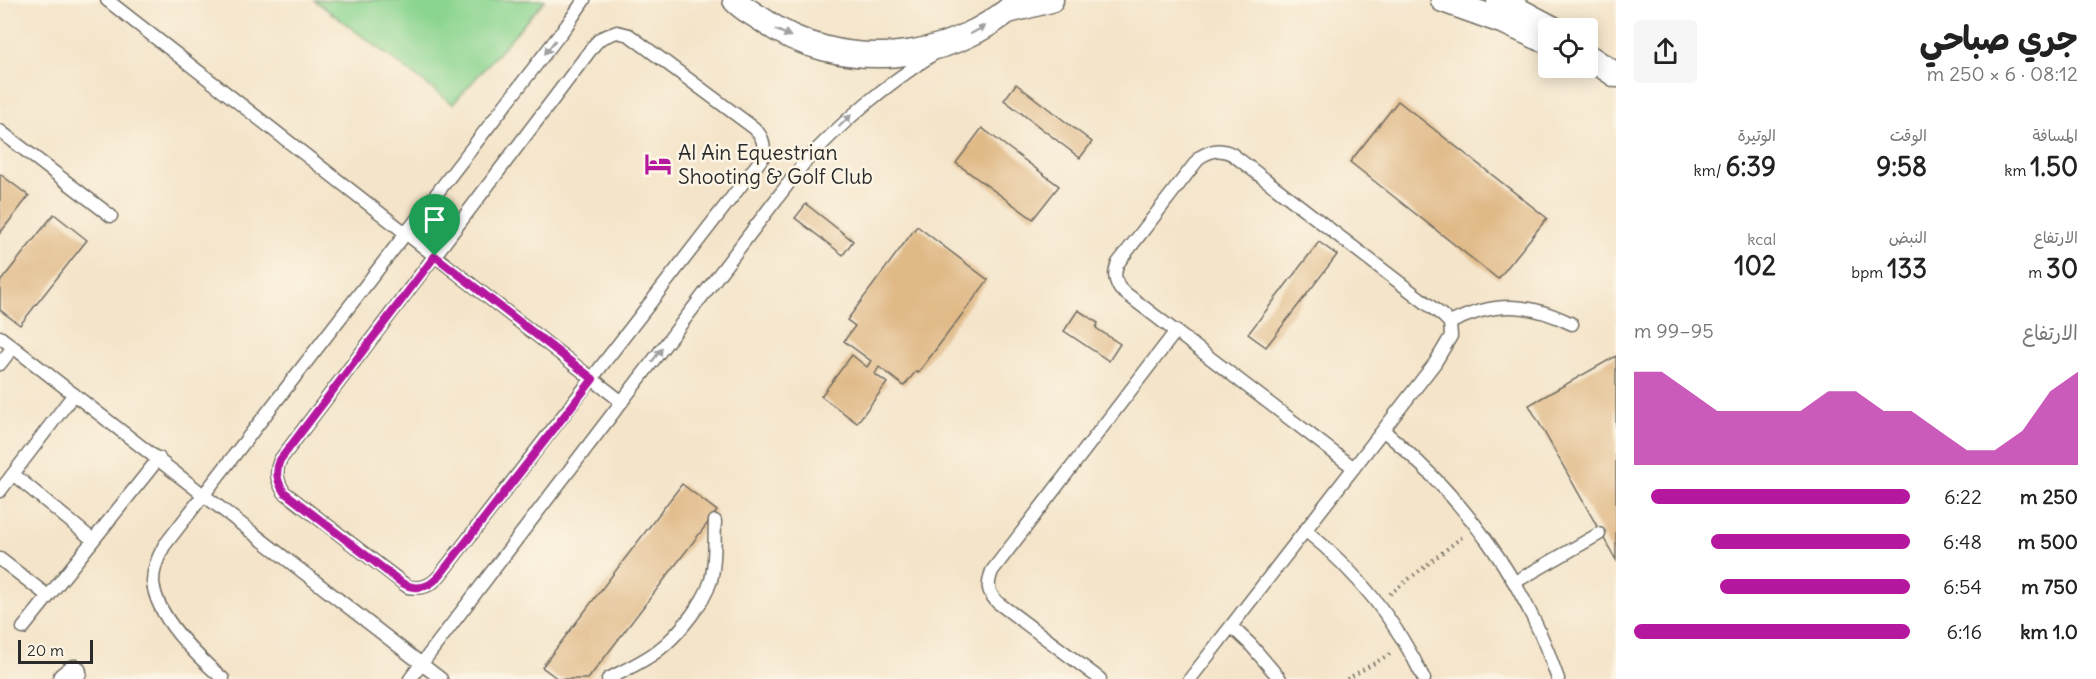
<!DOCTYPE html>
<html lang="ar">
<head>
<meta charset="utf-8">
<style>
	body { margin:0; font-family:Delius,"Playpen Sans Arabic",sans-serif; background:#f6f6f6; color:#222; direction:rtl; height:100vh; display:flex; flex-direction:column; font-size:22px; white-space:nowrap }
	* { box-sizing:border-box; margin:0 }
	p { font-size:20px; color:#767676 }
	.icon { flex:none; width:33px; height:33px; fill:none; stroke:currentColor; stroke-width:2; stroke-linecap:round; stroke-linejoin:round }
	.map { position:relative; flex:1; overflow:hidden; direction:ltr }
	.sheet { display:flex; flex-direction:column; background:#fff; width:480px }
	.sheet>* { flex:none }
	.tools { position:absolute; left:1538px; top:18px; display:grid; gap:12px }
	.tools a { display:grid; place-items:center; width:60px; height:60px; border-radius:6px; background:#fff; box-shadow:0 3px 15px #0003; font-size:30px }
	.scale { position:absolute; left:18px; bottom:15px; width:75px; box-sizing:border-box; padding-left:6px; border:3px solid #2b2b2b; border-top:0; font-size:16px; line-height:21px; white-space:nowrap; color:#2b2b2b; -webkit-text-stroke:4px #fcf5e5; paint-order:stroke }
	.pin { position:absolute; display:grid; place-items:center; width:51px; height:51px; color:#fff; margin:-62px -26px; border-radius:50% 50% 50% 0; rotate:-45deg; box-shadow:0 0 6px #0007 }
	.pin .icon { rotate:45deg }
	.round { display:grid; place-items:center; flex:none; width:63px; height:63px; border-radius:6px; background:#f6f6f6 }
	.head { display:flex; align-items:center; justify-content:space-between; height:102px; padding:0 18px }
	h1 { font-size:33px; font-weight:700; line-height:45px }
	.metrics { display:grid; grid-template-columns:repeat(3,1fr); gap:9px; height:102px; padding:6px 18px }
	.metrics div { display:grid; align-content:center }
	.metrics b { font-size:26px; font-weight:700 }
	.metrics small { font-size:16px; font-weight:400 }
	.metrics p { font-size:16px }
	.chart { height:168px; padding:12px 18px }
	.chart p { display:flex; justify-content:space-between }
	.chart svg { width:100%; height:108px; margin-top:6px; fill:#b5179e; opacity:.7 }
	ul { padding:0 18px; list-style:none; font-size:20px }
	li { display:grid; grid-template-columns:96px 72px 1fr; align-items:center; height:45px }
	li i { height:15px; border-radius:8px; background:#b5179e }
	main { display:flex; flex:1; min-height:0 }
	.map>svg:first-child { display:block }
</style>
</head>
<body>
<main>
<section class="sheet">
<div class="head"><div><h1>جري صباحي</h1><p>08:12 · 6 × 250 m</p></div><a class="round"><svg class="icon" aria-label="share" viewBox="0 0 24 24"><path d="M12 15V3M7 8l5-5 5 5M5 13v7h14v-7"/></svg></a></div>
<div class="metrics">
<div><p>المسافة</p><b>1.50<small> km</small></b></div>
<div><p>الوقت</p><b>9:58</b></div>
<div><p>الوتيرة</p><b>6:39<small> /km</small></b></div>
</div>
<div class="metrics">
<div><p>الارتفاع</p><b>30<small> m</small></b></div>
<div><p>النبض</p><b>133<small> bpm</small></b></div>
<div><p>kcal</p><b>102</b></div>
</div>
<div class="chart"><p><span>الارتفاع</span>95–99 m</p>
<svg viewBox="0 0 160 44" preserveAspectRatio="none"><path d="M0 44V6L10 6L20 14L30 22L40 22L50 22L60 22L70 14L80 14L90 22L100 22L110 30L120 38L130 38L140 30L150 14L160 6V44z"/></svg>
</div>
<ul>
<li><b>250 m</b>6:22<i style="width:94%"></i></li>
<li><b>500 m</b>6:48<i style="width:72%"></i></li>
<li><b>750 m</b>6:54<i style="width:69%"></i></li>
<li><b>1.0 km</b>6:16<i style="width:100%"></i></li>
</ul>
</section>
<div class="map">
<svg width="1616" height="679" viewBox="0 0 1616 679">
	<rect width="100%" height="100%" fill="#fcf5e5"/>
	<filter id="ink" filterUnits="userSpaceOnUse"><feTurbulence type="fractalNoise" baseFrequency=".0167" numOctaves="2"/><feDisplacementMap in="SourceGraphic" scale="12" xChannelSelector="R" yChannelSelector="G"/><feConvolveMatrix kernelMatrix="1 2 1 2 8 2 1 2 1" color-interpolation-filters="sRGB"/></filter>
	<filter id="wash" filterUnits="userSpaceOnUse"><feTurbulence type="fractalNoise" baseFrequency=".008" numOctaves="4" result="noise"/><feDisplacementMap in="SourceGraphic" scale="24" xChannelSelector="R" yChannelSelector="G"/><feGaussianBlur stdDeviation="1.35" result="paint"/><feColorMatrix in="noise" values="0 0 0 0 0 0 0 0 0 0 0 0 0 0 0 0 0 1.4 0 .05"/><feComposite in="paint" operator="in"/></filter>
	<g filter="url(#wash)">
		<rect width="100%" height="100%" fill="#f4e4c9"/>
		<path fill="#8cd591" stroke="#5c805e" stroke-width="1.5" d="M314 0H545L453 104Z"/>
		<g id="blocks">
			<path fill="#e0b987" d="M1016 84 1092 142 1080 158 1004 100Z
				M1398 101 1547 218 1498 279 1350 162Z
				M982 128 1059 186 1033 219 956 163Z
				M0 174 29 196 0 233Z
				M806 204 853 241 843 255 795 218Z
				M54 214 87 240 20 325 0 310V282Z
				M917 226 988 280 918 373 916 371 904 386 879 367 875 374 887 383 857 423 821 396 852 355 867 367 871 361 844 341 855 326 847 320Z
				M1319 242 1337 255 1266 347 1248 334Z
				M1078 310 1098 323 1096 328 1120 344 1109 361 1064 331Z
				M1616 356V560L1529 405Z
				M682 484 717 511 588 679H558L542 667Z"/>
		</g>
	</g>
	<g filter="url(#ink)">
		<use href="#blocks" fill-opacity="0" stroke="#716c62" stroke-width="1.5"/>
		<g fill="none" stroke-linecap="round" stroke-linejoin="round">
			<defs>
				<path id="lane" d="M107 0 622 402
					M617 32 629 35 754 128C763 137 765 144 763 157L440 575C431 586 422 589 408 587L284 492C277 481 275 472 280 460L595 44 601 38Z
					M0 131 111 216
					M1450 323C1494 301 1528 302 1572 324
					M0 337 441 679
					M0 364 13 347
					M1383 430C1465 500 1523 576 1558 679
					M13 474 93 540
					M0 491 74 394
					M1305 530C1356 571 1396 620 1424 679
					M0 559 48 596
					M1515 582 1599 534
					M1231 626 1250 644 1280 679
					M23 628 159 458
					M223 679C198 657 155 617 153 581 153 568 158 557 164 546L567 25 584 0
					M410 679 804 163C846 118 883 87 935 53
					M608 679C647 659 664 652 691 616 699 605 707 594 711 580 716 561 714 540 715 521
					M1100 679 997 602C987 591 987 585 992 571L1176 331
					M1190 679 1435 363 1451 336 1450 323 1443 316 1232 154C1220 148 1212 150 1200 157L1118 263C1114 273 1114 279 1120 289L1354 468"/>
				<path id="street" d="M735 0C742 8 752 13 761 19 838 74 951 65 1020 0
					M1443 0 1507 23 1548 42
					M1499 0 1552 28
					M1008 11 1051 0
					M1587 56 1616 75
					M65 679 74 672"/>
			</defs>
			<use href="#lane" stroke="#716c62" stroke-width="15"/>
			<use href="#street" stroke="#716c62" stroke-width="27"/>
			<path stroke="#716c62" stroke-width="4" stroke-dasharray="1.5 4.5" stroke-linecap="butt" d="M1390 594 1462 537
				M1347 679 1390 654"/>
			<use href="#lane" stroke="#fff" stroke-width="12"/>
			<use href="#street" stroke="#fff" stroke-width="24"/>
		</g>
		<defs><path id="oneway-solid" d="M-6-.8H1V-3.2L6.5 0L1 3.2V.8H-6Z" transform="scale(1.5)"/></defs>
		<g fill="#a0a0a0">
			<use href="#oneway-solid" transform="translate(978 30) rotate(-28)"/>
			<use href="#oneway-solid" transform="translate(783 33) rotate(24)"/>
			<use href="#oneway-solid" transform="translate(550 47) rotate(128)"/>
			<use href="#oneway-solid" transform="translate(845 121) rotate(-44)"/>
			<use href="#oneway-solid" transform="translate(657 355) rotate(-53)"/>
		</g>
	</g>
	<g fill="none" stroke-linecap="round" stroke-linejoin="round" filter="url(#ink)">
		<defs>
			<path id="route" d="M435 256 593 379 440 575C429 588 417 591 402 583L284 492C277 481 275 472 280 460Z"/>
		</defs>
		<use href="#route" stroke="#fff" stroke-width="12"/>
		<use href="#route" stroke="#b5179e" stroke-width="8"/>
	</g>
	<defs>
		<symbol id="hotel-bare" viewBox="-9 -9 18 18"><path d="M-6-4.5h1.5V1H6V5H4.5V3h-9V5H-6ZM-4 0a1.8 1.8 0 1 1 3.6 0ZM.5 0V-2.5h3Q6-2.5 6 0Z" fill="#b5179e" stroke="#fcf5e5" stroke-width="2.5" paint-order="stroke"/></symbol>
	</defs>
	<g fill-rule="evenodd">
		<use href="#hotel-bare" x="639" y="145" width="38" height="38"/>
	</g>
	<g text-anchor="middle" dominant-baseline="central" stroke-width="5" stroke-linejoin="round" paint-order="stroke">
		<g font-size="21" fill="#2b2b2b" stroke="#fcf5e5" text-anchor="start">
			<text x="678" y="152">Al Ain Equestrian<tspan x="678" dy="24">Shooting &amp; Golf Club</tspan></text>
		</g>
	</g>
</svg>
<div class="tools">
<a><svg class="icon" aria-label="locate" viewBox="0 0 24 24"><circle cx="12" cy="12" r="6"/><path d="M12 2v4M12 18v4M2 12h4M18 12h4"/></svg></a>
</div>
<div class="scale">20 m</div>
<div class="pin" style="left:435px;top:256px;background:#1e9e55"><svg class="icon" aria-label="arrive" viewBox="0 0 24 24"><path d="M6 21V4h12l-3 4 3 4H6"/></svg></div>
</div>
</main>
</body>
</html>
